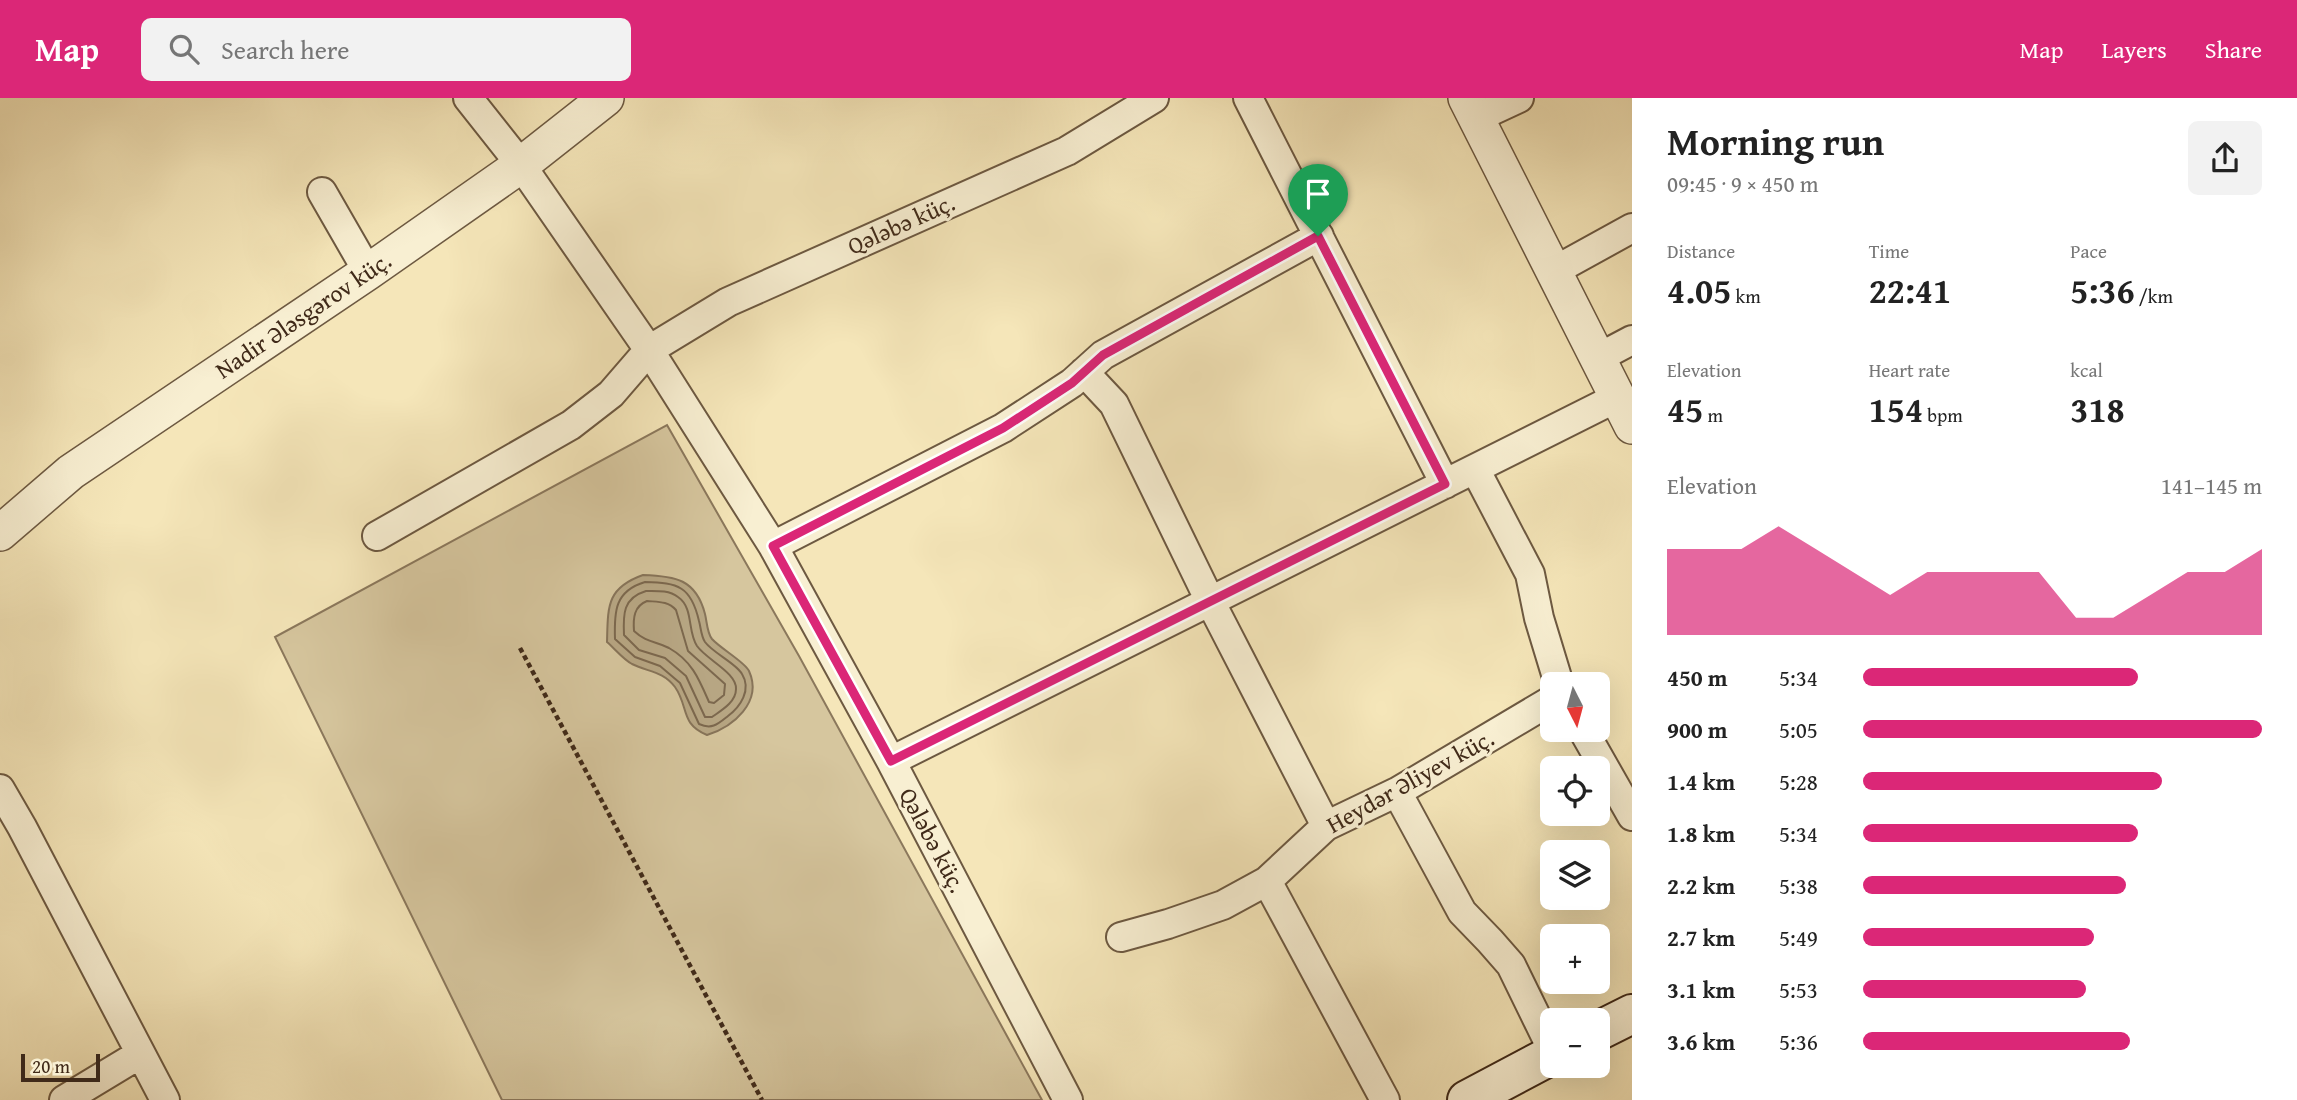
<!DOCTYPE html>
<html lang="en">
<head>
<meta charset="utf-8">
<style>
	body { margin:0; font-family:"Gentium Book Plus",serif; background:#f2f2f2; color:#222; height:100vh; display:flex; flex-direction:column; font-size:26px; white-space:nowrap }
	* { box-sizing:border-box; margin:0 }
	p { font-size:23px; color:#767676 }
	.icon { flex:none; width:38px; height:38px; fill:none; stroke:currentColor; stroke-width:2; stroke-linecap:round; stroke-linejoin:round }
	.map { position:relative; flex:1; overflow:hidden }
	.side { display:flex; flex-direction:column; background:#fff; width:665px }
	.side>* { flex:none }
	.needle { width:46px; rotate:174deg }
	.tools { position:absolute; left:1540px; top:574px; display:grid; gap:14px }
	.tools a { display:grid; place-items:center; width:70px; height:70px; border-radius:10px; background:#fff; box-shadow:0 7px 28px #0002; font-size:35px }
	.scale { position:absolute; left:21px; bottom:18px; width:79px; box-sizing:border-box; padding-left:7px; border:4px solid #402a19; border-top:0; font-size:19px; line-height:24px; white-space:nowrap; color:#402a19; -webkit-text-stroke:5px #f8efd2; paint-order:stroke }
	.pin { position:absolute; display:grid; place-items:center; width:60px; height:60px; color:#fff; margin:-72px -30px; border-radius:50% 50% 50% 0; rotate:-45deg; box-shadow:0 0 7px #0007 }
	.pin .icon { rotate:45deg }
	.round { display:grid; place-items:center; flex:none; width:74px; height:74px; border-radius:10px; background:#f2f2f2 }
	.overview { display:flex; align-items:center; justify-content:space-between; height:119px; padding:0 35px }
	h1 { font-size:38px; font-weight:600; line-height:52px }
	.metrics { display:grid; grid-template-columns:repeat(3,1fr); gap:10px; height:119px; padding:7px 35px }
	.metrics div { display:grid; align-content:center }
	.metrics b { font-size:35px; font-weight:600 }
	.metrics small { font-size:19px; font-weight:400 }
	.metrics p { font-size:19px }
	.chart { height:196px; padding:14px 35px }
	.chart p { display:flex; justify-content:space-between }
	.chart svg { width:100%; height:126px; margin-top:7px; fill:#db2777; opacity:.7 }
	ul { padding:0 35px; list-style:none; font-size:23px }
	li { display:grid; grid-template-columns:112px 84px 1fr; align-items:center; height:52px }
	li i { height:18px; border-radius:9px; background:#db2777 }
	header { display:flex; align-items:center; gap:42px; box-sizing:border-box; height:98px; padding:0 35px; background:#db2777; color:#fff }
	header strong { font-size:33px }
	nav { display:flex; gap:38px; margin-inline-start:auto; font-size:24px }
	.search { width:490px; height:63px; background:#f2f2f2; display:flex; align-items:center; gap:18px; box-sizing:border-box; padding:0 24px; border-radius:10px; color:#767676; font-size:26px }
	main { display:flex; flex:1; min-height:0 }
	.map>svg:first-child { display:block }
</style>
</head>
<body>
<header>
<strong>Map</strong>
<div class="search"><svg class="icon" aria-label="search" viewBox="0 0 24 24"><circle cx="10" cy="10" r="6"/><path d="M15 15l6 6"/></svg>Search here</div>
<nav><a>Map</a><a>Layers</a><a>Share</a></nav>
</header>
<main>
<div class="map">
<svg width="1632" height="1002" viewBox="0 0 1632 1002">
	<rect width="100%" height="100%" fill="#f5e6b9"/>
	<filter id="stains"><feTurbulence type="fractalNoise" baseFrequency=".00286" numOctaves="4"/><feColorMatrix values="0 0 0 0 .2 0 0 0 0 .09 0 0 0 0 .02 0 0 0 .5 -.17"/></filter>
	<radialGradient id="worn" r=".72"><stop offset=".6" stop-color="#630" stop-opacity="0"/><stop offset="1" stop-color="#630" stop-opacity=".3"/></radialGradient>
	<path fill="#d6c69e" stroke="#8b785c" stroke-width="2" d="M667 327 799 558 1042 1002H502L275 539Z"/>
	<path fill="#b7a683" stroke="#877459" stroke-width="2" d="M643 477C675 478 696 481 705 516 707 524 707 535 712 541 721 551 745 564 749 573 763 604 733 629 707 637 680 626 689 609 675 589 663 573 648 574 632 566 623 561 615 551 607 544 608 509 606 490 643 477Z"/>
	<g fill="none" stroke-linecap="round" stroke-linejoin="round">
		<path stroke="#7c684e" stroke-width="2" d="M645 484C678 485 691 488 699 523 701 530 701 538 705 544 713 555 737 566 742 576 752 592 740 609 728 618 718 626 712 632 699 626L680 585 660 568 635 559 615 541C614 513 615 493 645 484Z
			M646 493C656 493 669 492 678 499 694 510 687 533 697 548 707 562 737 575 736 591 736 604 722 612 712 619H705L686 578 665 560 639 552 624 537C623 516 623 500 646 493Z
			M647 503C658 504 668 503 676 512L688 553 725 586 724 597 714 605 709 604C699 581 692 563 669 550 655 543 647 545 634 533 633 520 634 508 647 503Z"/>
		<defs>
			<path id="minor" d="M468 0 521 67 649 252 773 448 891 663 1068 1002
				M1248 0 1445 386
				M1476 20 1519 0
				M322 94 368 174
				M1554 173 1632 130
				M1598 260 1632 242
				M1084 274 1114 306 1210 503 1326 728
				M1475 371 1530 476 1539 520 1559 586
				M377 438 571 327 611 296 649 252 728 204 1067 53 1154 0
				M773 448 1003 330 1072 285 1103 257 1319 138
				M1583 632 1632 718
				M891 663 1618 299
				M0 691 22 729 165 1002
				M1397 694 1462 814 1490 843 1511 867 1552 951
				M1267 783 1385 1002
				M1121 839 1168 826 1223 807 1267 783 1326 728 1397 694 1552 602
				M64 1002 140 956"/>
			<path id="tertiary" d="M1466 0 1632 328
				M0 435 71 374 368 174 521 67 606 0"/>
			<path id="secondary" d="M1598 933 1632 916
				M1467 1002 1552 957"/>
		</defs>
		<use href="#minor" stroke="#6d5941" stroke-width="32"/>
		<use href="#tertiary" stroke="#6d5941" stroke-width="38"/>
		<use href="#secondary" stroke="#402a19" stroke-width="42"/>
		<path stroke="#402a19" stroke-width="4.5" stroke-dasharray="5 3.5" stroke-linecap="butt" d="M520 550 762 1002"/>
		<use href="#minor" stroke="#f8efd2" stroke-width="28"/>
		<use href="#tertiary" stroke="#f8efd2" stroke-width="35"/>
		<use href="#secondary" stroke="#f8efd2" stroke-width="38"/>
	</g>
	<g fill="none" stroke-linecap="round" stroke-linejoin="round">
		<defs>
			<path id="route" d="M1318 138 1445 386 891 663 773 448 1003 330 1072 285 1103 257Z"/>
		</defs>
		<use href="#route" stroke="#fff" stroke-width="14"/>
		<use href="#route" stroke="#db2777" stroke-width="9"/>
	</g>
	<g text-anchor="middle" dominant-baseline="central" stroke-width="6" stroke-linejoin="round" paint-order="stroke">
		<g font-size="24" fill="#402a19" stroke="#f8efd2">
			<text transform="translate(901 126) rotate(-24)">Qələbə küç.</text>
			<text transform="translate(303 217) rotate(-34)">Nadir Ələsgərov küç.</text>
			<text transform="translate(1410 683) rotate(-29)">Heydər Əliyev küç.</text>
			<text transform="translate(933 742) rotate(62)">Qələbə küç.</text>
		</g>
	</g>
	<rect width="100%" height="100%" filter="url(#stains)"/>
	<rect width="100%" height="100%" fill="url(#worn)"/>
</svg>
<div class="tools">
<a><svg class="needle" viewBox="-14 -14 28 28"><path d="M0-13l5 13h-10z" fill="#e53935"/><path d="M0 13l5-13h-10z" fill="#767676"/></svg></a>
<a><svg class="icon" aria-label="locate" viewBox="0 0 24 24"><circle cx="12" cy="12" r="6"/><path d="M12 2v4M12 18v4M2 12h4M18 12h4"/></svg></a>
<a><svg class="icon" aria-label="layers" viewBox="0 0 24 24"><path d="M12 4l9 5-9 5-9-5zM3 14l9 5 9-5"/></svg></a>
<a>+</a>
<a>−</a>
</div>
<div class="scale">20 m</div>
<div class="pin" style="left:1318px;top:138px;background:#1e9e55"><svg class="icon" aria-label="arrive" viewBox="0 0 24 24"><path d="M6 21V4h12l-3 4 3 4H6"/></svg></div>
</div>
<section class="side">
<div class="overview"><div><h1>Morning run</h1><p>09:45 · 9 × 450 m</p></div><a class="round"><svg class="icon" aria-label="share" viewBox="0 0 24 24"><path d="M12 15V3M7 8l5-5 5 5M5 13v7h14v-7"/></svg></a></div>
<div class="metrics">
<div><p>Distance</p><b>4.05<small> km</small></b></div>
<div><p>Time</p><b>22:41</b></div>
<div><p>Pace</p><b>5:36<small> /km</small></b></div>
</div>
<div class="metrics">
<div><p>Elevation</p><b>45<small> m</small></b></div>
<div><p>Heart rate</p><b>154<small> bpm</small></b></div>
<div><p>kcal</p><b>318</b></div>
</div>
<div class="chart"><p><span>Elevation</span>141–145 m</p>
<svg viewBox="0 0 160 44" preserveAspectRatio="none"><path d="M0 44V14L10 14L20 14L30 6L40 14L50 22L60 30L70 22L80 22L90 22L100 22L110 38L120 38L130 30L140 22L150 22L160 14V44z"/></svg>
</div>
<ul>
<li><b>450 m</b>5:34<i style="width:69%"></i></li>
<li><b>900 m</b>5:05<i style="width:100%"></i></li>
<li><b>1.4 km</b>5:28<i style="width:75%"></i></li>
<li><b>1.8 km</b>5:34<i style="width:69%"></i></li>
<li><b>2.2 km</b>5:38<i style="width:66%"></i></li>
<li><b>2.7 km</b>5:49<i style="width:58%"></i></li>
<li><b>3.1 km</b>5:53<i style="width:56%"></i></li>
<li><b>3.6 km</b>5:36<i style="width:67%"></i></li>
</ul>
</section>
</main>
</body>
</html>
